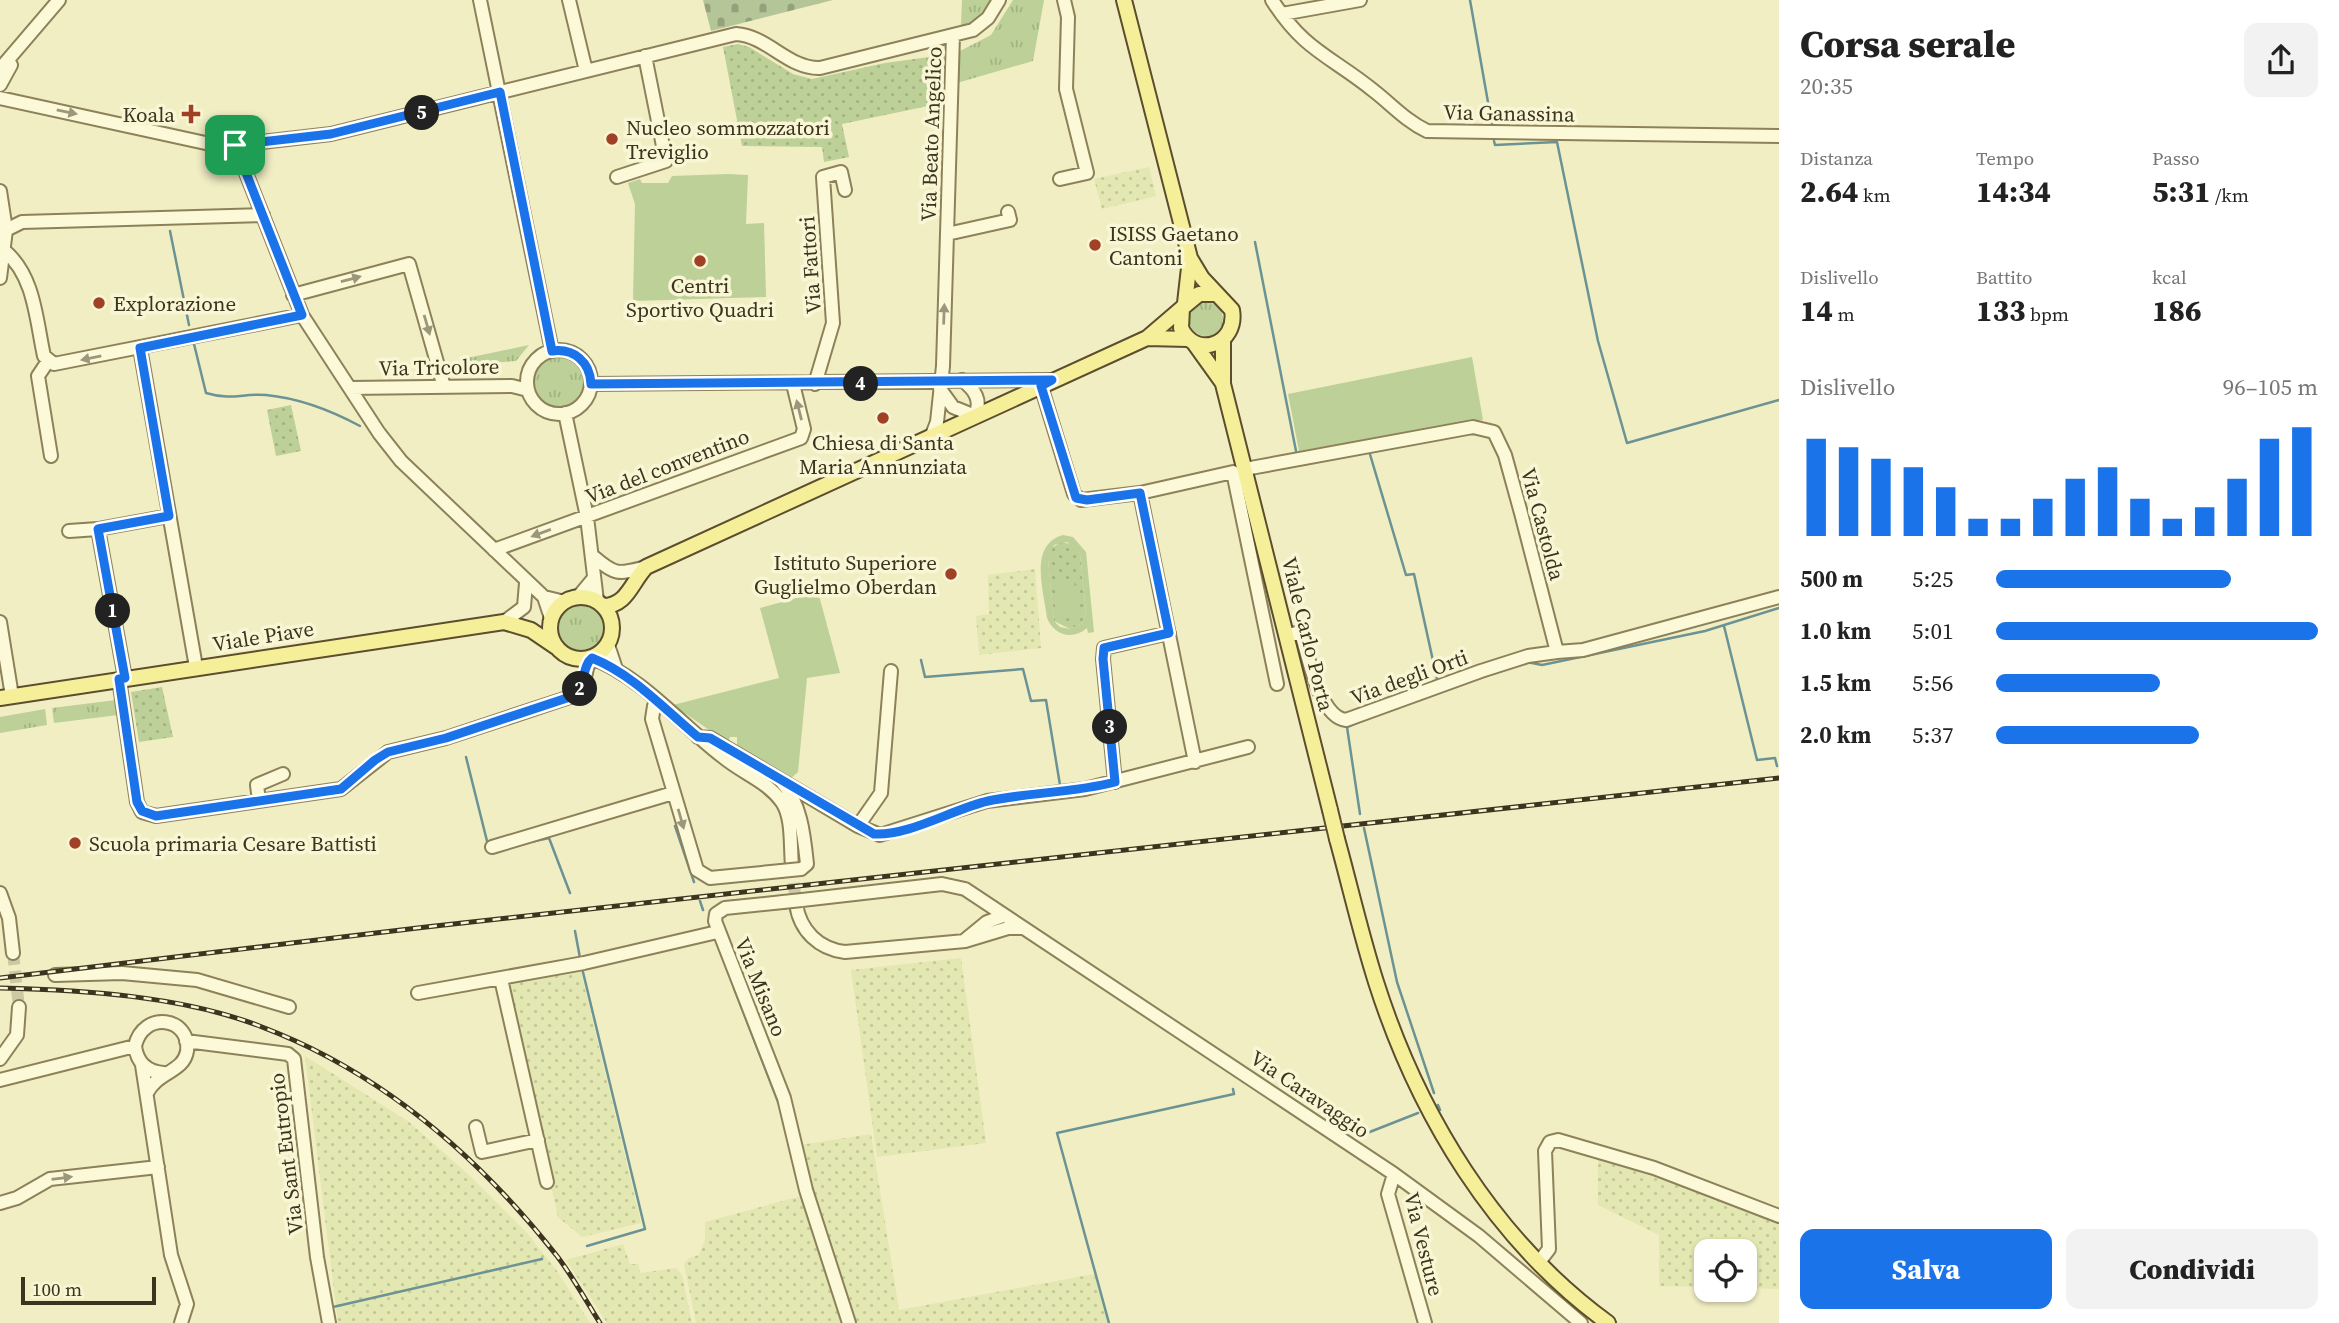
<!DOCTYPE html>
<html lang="it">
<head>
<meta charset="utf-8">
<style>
	body { margin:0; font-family:"Source Serif 4",serif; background:#f2f2f2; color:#222; height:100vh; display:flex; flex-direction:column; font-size:26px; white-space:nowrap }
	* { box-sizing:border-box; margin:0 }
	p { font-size:23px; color:#767676 }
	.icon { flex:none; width:38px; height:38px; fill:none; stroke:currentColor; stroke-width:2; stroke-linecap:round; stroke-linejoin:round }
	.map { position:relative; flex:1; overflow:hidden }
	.sheet { display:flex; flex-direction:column; background:#fff; width:560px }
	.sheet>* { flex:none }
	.fabs { position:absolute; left:1694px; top:1239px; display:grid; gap:14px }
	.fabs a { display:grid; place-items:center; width:63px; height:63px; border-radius:14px; background:#fff; box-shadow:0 2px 5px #0004; font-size:35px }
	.scale { position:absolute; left:21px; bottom:18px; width:135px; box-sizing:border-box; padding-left:7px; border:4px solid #3c341e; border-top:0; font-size:19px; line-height:24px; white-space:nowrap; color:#3c341e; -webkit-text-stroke:5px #f8f6d4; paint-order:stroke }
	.pin { position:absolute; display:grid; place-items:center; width:60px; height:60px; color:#fff; margin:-30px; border-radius:14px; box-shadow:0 4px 10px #0006 }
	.km { position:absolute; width:35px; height:35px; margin:-18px; border-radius:50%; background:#222; color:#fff; font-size:19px; line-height:35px; text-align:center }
	.round { display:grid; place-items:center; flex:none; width:74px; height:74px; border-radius:14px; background:#f2f2f2 }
	.summary { display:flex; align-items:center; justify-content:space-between; height:119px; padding:0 21px }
	h1 { font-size:38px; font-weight:800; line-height:52px }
	.figures { display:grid; grid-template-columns:repeat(3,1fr); gap:10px; height:119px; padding:7px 21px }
	.figures div { display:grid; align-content:center }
	.figures b { font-size:30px; font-weight:800 }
	.figures small { font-size:19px; font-weight:400 }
	.figures p { font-size:19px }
	.chart { height:196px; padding:14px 21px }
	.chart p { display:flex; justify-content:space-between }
	.chart svg { width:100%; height:126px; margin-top:7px; stroke:#1a73e8; stroke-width:6 }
	.cta { display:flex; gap:14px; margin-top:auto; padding:14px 21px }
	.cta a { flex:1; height:80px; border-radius:14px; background:#1a73e8; color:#fff; font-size:28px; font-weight:800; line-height:80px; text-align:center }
	.cta a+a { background:#f2f2f2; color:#222 }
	ul { padding:0 21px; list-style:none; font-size:23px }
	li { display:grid; grid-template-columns:112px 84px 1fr; align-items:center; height:52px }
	li i { height:18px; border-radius:9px; background:#1a73e8 }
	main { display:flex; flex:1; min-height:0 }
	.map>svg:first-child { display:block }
</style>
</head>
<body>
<main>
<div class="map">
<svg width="1779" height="1323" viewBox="0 0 1779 1323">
	<defs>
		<pattern id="farmland-dots" width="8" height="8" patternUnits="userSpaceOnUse" patternTransform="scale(1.75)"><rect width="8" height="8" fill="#e3e7b1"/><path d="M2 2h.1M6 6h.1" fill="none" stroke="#c4c798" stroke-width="1.8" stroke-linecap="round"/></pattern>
		<pattern id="grass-tufts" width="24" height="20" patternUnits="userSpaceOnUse" patternTransform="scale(1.75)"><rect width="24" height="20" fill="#bcd097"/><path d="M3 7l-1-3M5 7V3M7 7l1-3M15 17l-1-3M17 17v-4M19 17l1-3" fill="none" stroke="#a2b382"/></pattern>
		<pattern id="cemetery-stones" width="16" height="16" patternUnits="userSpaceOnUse" patternTransform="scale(1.75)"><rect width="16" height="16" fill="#b4c597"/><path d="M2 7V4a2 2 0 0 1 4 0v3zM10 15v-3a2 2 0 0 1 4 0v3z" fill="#94a17b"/></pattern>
		<pattern id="park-dots" width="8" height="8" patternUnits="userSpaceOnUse" patternTransform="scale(1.75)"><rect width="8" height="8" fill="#bcd097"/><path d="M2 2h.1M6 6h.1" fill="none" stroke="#a2b382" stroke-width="1.8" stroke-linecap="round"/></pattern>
	</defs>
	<rect width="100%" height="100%" fill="#f1eec4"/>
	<path fill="url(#farmland-dots)" d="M1149 167 1156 196 1102 209 1094 179Z
		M1035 569 1041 648 979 655 976 616 989 614 988 575Z
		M961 958 986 1143 877 1157 851 970Z
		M580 968 641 1223 582 1237 558 1217 505 982Z
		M305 1056 409 1122 469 1175 528 1234 557 1271 590 1323H338Z
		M871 1134 899 1310 1094 1274 1109 1323H853L836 1276 800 1145Z
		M1598 1157 1779 1221V1289L1745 1288V1251H1706V1287L1659 1286V1235L1598 1205Z
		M801 1196 841 1323H696L684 1264 689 1258 699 1255 705 1239V1222Z
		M623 1244 630 1264H638L640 1273 676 1268 682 1275 692 1323H607L566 1260Z"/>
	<path fill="url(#grass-tufts)" d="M962 0H995L982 22 964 29 961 25Z
		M1013 0H1044L1033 61 957 83 960 51 991 35Z
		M1189 319a17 17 0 1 1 34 0a17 17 0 1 1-34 0Z
		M529 345 516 361 474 364 467 358Z
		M533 383a26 26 0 1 1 52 0a26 26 0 1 1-52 0Z
		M555 628a26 26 0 1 1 52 0a26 26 0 1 1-52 0Z
		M116 700 118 715 54 723 52 708Z
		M45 709 47 725 0 733V717Z"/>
	<path fill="url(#cemetery-stones)" d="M703 0H833L711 31Z"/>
	<path fill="url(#park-dots)" d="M738 44 749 47 793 74 812 79 885 63 944 55 943 106H928L842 124 849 157 824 162 822 147 742 146 723 47Z
		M291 405 301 451 276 456 267 410Z
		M1062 542 1074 545 1080 553 1086 613 1082 623 1070 629 1054 621 1048 559 1051 548Z
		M162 687 173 737 139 742 131 692Z"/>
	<path fill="#bcd097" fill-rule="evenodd" d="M728 174 748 175 746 224 764 223 766 297 633 301 635 204 628 183 640 179 642 183H668L672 176Z
		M1472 357 1483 420 1299 451 1288 394Z
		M1063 535 1073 537 1086 552 1094 632 1088 633 1087 628C1072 641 1054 635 1047 618 1044 591 1028 545 1063 535ZM1067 542 1080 553 1086 613 1082 623 1070 629 1060 627 1054 621 1048 559 1054 545Z
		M1074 580 1078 617 1058 619 1054 582Z
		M818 592 840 673 807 678 798 772 790 779 737 747V737H730L728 743 673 705 779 678 760 608Z"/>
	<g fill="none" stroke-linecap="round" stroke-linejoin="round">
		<path stroke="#6c9393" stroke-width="2.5" d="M1470 0 1492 125
			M1494 141 1495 145 1557 142 1598 341 1627 443 1779 400
			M170 231 189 325
			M1255 242 1296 451
			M194 344 206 393C233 401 242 393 266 395 298 398 332 411 360 426
			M1369 451 1406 575 1414 574 1437 679
			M1724 626 1757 760 1775 758 1777 766
			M921 660 925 677 1023 669 1031 701 1046 700 1060 785
			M1527 662 1542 665 1705 631 1779 608
			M1474 680 1507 669
			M1359 722 1347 727 1360 814
			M466 757 488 845
			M675 826 694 882
			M1364 828 1397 982 1434 1093
			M530 842 549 838 570 893
			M700 901 703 910
			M575 931 580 958
			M582 968 645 1229 587 1246
			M734 988 782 1112
			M1438 1105 1440 1110
			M1357 1137 1418 1113
			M822 1260 829 1281
			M333 1307 542 1259
			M1109 1323 1057 1133 1234 1094 1233 1089"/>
		<path stroke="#cdc9a3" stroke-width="12" stroke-dasharray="12 6" stroke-linecap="butt" d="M792 865 796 904
			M13 953 19 1007"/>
		<defs>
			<path id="minor" d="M480 0 552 351
				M569 0 586 71
				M1272 0C1304 51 1331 56 1374 91 1392 105 1406 121 1427 131L1779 136
				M1282 14 1360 0
				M0 69 59 0
				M0 85 11 65
				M0 98 210 144 235 145 331 134 736 34C768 36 788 69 820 68L973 30 988 18 999 0
				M235 145 302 315 379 433 401 461 544 597 551 618
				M617 177 666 161 645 56
				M1060 179 1087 173 1066 89 1068 17 1064 0
				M0 191 6 230 0 278
				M6 230 22 222 263 215
				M947 234 1010 220 1008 212
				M5 251C35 277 36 320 44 356L54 364 302 315
				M293 295 409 264 444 387
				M140 348 196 667
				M527 382a32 32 0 1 1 64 0a32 32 0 1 1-64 0Z
				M48 361 38 376 51 456
				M591 384 1049 380
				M815 384 833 323 823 177 841 172 845 190
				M1041 386 1074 494 1081 500 1140 493 1233 472 1277 684
				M350 388 512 386 528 390
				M940 389 953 407 975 416C982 400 975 390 962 380
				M565 413 587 517 597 601
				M932 435 937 422 943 366 953 35
				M1245 469 1473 427 1494 432 1505 455 1521 513 1557 652 1583 650 1779 597
				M1140 493 1195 762
				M69 531 98 529
				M494 550 801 438 804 429 793 384
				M594 557C616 576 619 574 646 567
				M544 597 565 602
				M578 597 593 579
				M0 622 12 696
				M504 622 524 607 526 583
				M1288 635 1296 633 1302 636C1309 659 1320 717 1346 720L1481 671 1528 656 1557 652
				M608 645 616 669
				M592 658C643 678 680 724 723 757 742 773 767 781 782 802 793 818 790 847 792 865
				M125 678 98 529 169 516
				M119 679 137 802 142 812 156 816 341 789 388 752 446 738 573 696 584 682 589 659
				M654 706 652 719 697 870 710 878 781 871
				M698 737 710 738 858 826 880 835 987 801 1085 789 1248 747
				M781 781C801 803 804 835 807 864L801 869
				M1115 782 1103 659 1104 648 1169 633
				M259 801 257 785 283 774
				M858 826 881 793 891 671
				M492 847 673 793
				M0 893 9 918 13 953
				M802 900 942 884 965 889 1394 1174 1479 1236 1581 1323
				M783 902 725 908 716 914 715 921 784 1098 806 1190 849 1323
				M796 904C800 931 819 949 845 952L965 941 1008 928H1022
				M965 940 987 922 1003 916
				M55 975 122 973 197 980 289 1007
				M501 979 547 1182
				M418 993 584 963 713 933
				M186 1041 288 1054 294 1059 317 1257 329 1323
				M0 1059 17 1035 19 1007
				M142 1065 171 1255 187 1304 181 1323
				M0 1080 135 1046
				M147 1093C157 1072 184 1072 187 1051 191 1017 143 1010 135 1046 137 1063 147 1072 164 1073
				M476 1127 482 1152 538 1140
				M1394 1174 1388 1194 1425 1323
				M0 1203 17 1198 50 1179 158 1167
				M1539 1262 1549 1249 1545 1151 1550 1142 1558 1140 1654 1168 1779 1216"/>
			<path id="major" d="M1124 0 1190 258 1202 278 1232 310C1238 344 1196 360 1181 328L1182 308 1199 294H1215
				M1185 303 1190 259
				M1147 338 1188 339
				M1223 340V384L1330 810
				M1194 343 1222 382
				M550 628a31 31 0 1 1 62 0a31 31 0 1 1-62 0Z
				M603 606C627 606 631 583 646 567L1147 338 1182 308
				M0 698 504 622 531 630 556 647
				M1337 839C1350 886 1361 935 1376 982 1418 1114 1494 1240 1608 1323"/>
		</defs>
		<use href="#minor" stroke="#8d8159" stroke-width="16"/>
		<use href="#major" stroke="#5b4d2d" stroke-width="18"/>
		<use href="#minor" stroke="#fbf9d8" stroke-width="12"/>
		<use href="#major" stroke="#f6ef9a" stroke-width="14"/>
		<defs>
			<path id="rail" d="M0 978 426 927 1779 778
				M0 988C83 990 184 996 262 1027 381 1072 479 1157 557 1256 573 1277 586 1301 600 1323"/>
		</defs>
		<use href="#rail" stroke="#3c341e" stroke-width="5"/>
		<use href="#rail" stroke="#f8f6d4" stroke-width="2.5" stroke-dasharray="8" stroke-linecap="butt"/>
		<defs>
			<path id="minor-bridge" d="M781 871 801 869
				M783 902 802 900"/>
			<path id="major-bridge" d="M1330 810 1337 839"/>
		</defs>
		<use href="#minor-bridge" stroke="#8d8159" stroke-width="16" stroke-linecap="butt"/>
		<use href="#major-bridge" stroke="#5b4d2d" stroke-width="18" stroke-linecap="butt"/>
		<use href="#minor-bridge" stroke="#fbf9d8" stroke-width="12"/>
		<use href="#major-bridge" stroke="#f6ef9a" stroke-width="14"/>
	</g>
	<defs><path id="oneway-solid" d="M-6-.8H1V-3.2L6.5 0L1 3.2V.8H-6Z" transform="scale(1.75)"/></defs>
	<g fill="#9c967b">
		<use href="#oneway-solid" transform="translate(67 112) rotate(12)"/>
		<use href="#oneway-solid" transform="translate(351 279) rotate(-15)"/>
		<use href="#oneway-solid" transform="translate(944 314) rotate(-88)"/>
		<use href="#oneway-solid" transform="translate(427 325) rotate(74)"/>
		<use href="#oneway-solid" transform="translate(91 358) rotate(168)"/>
		<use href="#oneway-solid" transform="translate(799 410) rotate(-104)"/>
		<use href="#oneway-solid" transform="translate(541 533) rotate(160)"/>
		<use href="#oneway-solid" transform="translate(681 819) rotate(74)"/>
		<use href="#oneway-solid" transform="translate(62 1178) rotate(-7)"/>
	</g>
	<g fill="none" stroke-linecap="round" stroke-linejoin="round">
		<defs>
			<path id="route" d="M500 92 552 351C574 348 590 362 591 384L1052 380 1041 386 1076 498 1087 500 1140 493 1169 633 1104 648 1103 659 1115 782C1073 793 1030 792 988 801 953 809 909 836 874 834L710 738 698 737C664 709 634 675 592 658 581 667 587 685 573 696L446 738 388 752 375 760 341 789 156 816 142 811 137 802 119 679 125 678 98 529 169 516 140 348 302 315 235 145 331 134Z"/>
		</defs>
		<use href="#route" stroke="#fff" stroke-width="14"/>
		<use href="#route" stroke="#1a73e8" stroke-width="9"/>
	</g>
	<g fill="#a04125" stroke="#f8f6d4" stroke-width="2.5">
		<path d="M187.5 103.5h7v7h7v7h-7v7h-7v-7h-7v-7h7z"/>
		<circle cx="612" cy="139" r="7"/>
		<circle cx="1095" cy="245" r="7"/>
		<circle cx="700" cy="261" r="7"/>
		<circle cx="99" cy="303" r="7"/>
		<circle cx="883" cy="418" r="7"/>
		<circle cx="951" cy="574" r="7"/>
		<circle cx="75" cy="843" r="7"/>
	</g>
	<g text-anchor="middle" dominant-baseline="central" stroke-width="7" stroke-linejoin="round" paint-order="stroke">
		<g font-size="21" fill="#3c341e" stroke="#f8f6d4">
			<text transform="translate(1509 113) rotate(1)">Via Ganassina</text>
			<text transform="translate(931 134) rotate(-88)">Via Beato Angelico</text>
			<text transform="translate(810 265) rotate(-94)">Via Fattori</text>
			<text transform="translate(439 367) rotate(-1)">Via Tricolore</text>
			<text transform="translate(667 466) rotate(-21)">Via del conventino</text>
			<text transform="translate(1543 524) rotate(75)">Via Castolda</text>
			<text transform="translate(1308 634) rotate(76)">Viale Carlo Porta</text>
			<text transform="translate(263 636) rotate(-9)">Viale Piave</text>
			<text transform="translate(1409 677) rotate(-20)">Via degli Orti</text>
			<text transform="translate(761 987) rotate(68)">Via Misano</text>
			<text transform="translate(1310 1094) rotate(34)">Via Caravaggio</text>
			<text transform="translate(286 1154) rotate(-97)">Via Sant Eutropio</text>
			<text transform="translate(1424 1244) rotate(76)">Via Vesture</text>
		</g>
		<g font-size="21" fill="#3c341e" stroke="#f8f6d4" text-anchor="start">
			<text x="175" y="114" text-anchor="end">Koala</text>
			<text x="626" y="127">Nucleo sommozzatori<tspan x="626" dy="24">Treviglio</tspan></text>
			<text x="1109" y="233">ISISS Gaetano<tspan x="1109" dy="24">Cantoni</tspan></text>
			<text x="700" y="285" text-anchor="middle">Centri<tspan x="700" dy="24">Sportivo Quadri</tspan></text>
			<text x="113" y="303">Explorazione</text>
			<text x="883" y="442" text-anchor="middle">Chiesa di Santa<tspan x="883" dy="24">Maria Annunziata</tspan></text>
			<text x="937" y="562" text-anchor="end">Istituto Superiore<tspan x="937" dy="24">Guglielmo Oberdan</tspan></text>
			<text x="89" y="843">Scuola primaria Cesare Battisti</text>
		</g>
	</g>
</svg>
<div class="fabs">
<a><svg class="icon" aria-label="locate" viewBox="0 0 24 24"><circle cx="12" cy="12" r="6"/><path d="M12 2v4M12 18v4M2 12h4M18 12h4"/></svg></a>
</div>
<div class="scale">100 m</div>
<div class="pin" style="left:235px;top:145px;background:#1e9e55"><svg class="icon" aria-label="arrive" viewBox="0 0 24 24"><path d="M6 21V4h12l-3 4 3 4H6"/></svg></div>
<b class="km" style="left:113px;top:611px">1</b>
<b class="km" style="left:580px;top:689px">2</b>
<b class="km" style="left:1110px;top:727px">3</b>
<b class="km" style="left:861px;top:384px">4</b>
<b class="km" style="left:422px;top:113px">5</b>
</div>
<section class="sheet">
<div class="summary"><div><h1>Corsa serale</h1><p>20:35</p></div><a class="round"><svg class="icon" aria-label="share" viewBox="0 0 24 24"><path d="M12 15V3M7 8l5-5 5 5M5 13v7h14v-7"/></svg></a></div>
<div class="figures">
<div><p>Distanza</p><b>2.64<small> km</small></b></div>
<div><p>Tempo</p><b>14:34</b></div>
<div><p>Passo</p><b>5:31<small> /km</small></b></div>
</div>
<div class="figures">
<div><p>Dislivello</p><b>14<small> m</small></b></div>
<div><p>Battito</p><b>133<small> bpm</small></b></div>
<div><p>kcal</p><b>186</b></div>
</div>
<div class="chart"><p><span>Dislivello</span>96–105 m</p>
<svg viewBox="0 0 160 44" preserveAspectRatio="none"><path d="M5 44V10M15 44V13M25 44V17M35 44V20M45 44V27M55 44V38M65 44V38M75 44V31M85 44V24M95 44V20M105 44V31M115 44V38M125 44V34M135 44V24M145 44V10M155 44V6"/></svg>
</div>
<ul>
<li><b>500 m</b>5:25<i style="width:73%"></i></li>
<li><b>1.0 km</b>5:01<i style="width:100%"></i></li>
<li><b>1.5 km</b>5:56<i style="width:51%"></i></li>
<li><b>2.0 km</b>5:37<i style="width:63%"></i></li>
</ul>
<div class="cta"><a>Salva</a><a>Condividi</a></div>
</section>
</main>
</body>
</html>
